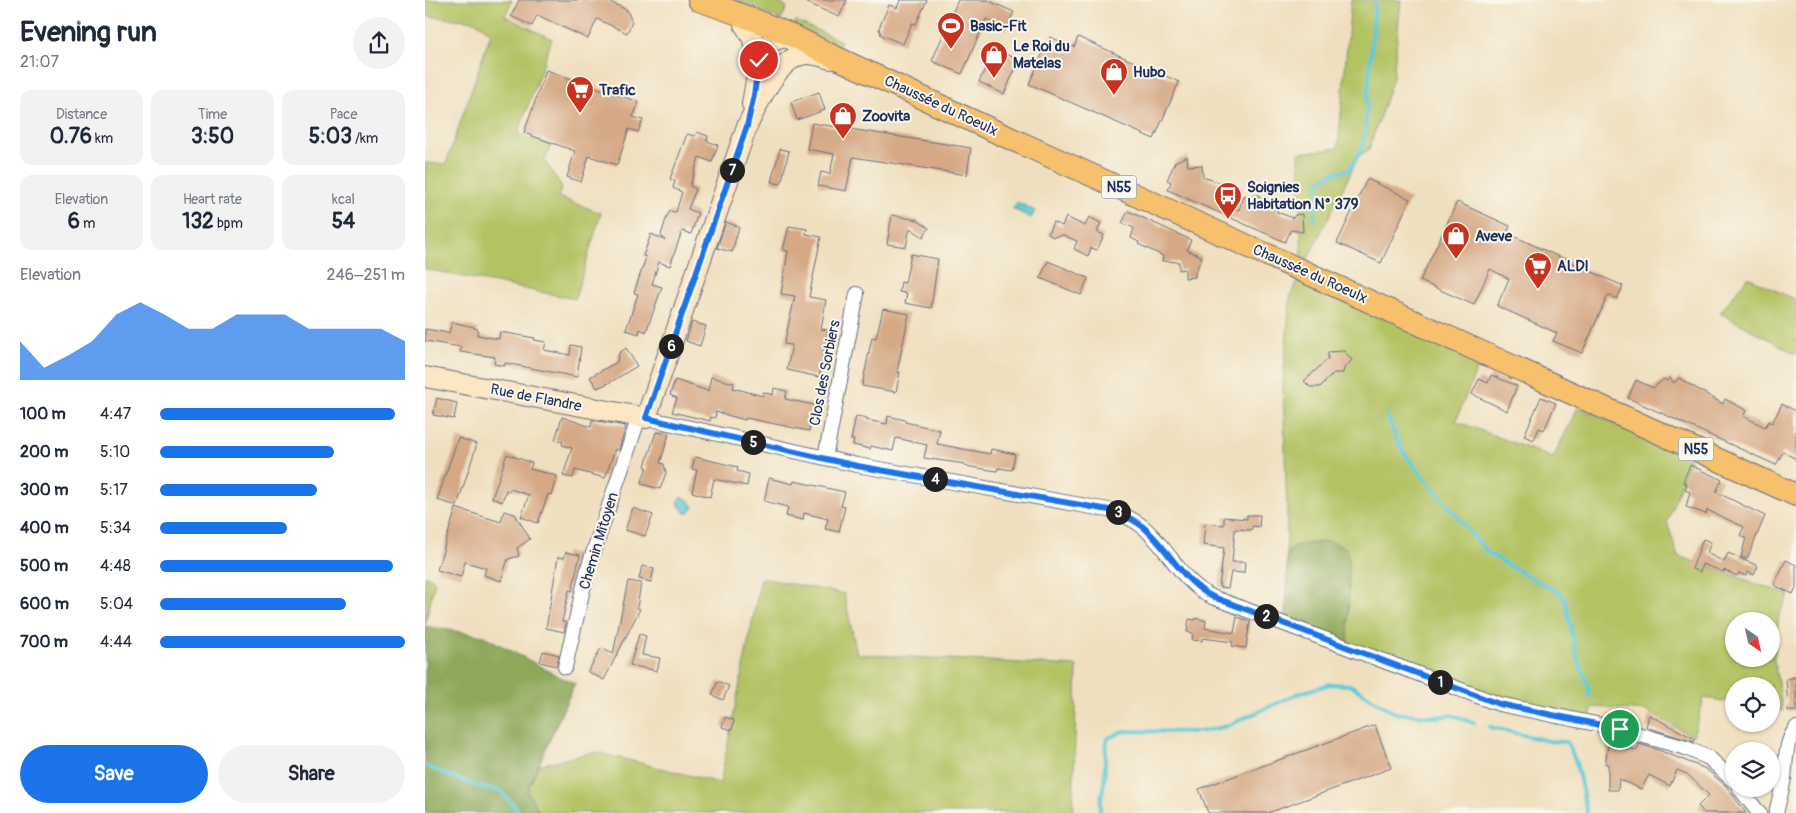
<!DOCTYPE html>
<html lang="en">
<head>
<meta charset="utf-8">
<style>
	body { margin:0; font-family:Pangolin,sans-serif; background:#f2f2f3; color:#1f2937; height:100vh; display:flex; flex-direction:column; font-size:19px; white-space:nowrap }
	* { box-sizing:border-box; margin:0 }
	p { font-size:16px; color:#747a83 }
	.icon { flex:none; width:28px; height:28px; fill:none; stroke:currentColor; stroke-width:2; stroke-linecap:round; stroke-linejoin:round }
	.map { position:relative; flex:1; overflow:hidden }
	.side { display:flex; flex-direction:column; background:#fff; width:425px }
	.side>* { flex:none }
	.needle { width:32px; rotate:146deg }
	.fabs { position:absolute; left:1300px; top:612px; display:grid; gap:10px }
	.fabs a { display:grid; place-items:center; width:55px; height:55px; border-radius:50%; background:#fff; box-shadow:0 1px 4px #0004; font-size:25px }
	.pin { position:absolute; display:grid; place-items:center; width:42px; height:42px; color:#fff; margin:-21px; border:2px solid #fff; border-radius:50%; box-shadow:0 1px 5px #0007 }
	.km { position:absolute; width:25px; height:25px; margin:-12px; border-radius:50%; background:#222; color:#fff; font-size:14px; line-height:25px; text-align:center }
	.round { display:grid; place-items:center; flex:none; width:52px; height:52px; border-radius:26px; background:#f2f2f3 }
	.summary { display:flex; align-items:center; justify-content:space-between; height:85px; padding:0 20px }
	h1 { font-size:28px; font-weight:700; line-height:38px }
	.stats { display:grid; grid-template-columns:repeat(3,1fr); gap:8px; height:85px; padding:5px 20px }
	.stats div { display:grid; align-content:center; border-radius:12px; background:#f2f2f3; text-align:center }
	.stats b { font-size:21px; font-weight:700 }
	.stats small { font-size:14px; font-weight:400 }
	.stats p { font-size:14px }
	.chart { height:140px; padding:10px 20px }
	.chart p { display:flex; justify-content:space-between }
	.chart svg { width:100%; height:90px; margin-top:5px; fill:#1a73e8; opacity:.7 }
	.button { display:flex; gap:10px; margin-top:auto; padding:10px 20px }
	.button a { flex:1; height:58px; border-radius:30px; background:#1a73e8; color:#fff; font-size:20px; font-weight:700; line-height:58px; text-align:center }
	.button a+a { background:#f2f2f3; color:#1f2937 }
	ul { padding:0 20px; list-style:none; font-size:16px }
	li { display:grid; grid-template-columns:80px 60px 1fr; align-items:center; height:38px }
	li i { height:12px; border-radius:6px; background:#1a73e8 }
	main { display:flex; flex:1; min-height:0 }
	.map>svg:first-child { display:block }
</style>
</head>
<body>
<main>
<section class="side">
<div class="summary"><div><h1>Evening run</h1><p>21:07</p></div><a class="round"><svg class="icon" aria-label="share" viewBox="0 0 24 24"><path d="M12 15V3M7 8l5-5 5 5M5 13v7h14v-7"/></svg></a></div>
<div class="stats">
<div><p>Distance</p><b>0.76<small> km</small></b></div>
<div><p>Time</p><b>3:50</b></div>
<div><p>Pace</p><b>5:03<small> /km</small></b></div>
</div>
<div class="stats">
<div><p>Elevation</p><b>6<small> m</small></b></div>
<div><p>Heart rate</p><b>132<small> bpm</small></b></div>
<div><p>kcal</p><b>54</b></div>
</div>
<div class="chart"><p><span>Elevation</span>246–251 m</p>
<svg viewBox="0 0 160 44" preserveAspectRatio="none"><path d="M0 44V25L10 38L20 32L30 25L40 12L50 6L60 12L70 19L80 19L90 12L100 12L110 12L120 19L130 19L140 19L150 19L160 25V44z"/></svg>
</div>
<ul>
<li><b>100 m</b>4:47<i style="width:96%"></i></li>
<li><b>200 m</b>5:10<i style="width:71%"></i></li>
<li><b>300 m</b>5:17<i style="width:64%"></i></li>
<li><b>400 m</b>5:34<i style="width:52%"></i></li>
<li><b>500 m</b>4:48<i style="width:95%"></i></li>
<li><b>600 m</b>5:04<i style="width:76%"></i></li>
<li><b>700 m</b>4:44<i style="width:100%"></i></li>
</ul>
<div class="button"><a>Save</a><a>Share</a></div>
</section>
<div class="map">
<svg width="1371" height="813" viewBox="0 0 1371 813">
	<rect width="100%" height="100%" fill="#fbf7ec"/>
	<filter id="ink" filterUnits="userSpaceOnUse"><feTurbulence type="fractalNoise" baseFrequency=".02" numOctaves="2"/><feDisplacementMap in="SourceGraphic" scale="10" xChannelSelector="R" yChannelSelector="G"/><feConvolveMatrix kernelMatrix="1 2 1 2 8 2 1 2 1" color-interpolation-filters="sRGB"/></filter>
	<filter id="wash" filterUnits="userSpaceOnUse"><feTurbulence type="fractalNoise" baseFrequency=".0096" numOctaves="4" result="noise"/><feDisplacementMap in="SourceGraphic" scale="20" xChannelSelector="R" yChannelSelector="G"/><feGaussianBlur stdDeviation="1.12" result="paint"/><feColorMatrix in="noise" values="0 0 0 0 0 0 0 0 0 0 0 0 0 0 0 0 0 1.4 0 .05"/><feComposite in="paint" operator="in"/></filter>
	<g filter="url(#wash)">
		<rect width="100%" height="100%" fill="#efdfbe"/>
		<path fill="#b3c264" stroke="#677861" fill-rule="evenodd" d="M0 0H87L80 16 127 39 93 134 126 145 120 161 137 187 133 197 176 213 150 299 0 269V163L21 164 66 33 50 21 0 16Z
			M310 0H347L362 7 356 20Z
			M926 0H976L968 78 944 149 934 156 877 270 1058 353 1031 421 1128 458 1153 407 1265 459 1242 522 1253 556 1364 595 1354 615 1349 660 1358 711 1346 709V686H1309V703L1279 698 1268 736 1221 711 1168 707 1163 722 1088 708 861 624 862 514 858 383 865 297 877 270 874 153 913 148ZM1309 621H1346V659H1309Z
			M371 21 416 41 414 46 369 26Z
			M1323 277 1371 300V354L1295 313Z
			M0 575 10 581 0 625Z
			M336 578 419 594 432 654 652 666 648 813H115L102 792 113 765 171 752 295 783Z"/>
		<path fill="#8ea85a" stroke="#546c5c" d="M904 541 921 548 924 560 923 647 861 624 862 556 868 546Z
			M0 626 59 636 135 677 150 683 102 791 115 813H0Z"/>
		<path fill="#5dc8d5" stroke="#3c7c9a" d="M592 202 610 211 606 218 588 209Z
			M256 497C262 498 267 502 269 508L264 513H260L254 506 253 500Z"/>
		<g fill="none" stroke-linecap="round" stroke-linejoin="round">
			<path stroke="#5dc8d5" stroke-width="4" d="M889 220 894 182 907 173 925 169 937 148 940 132 950 0
				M961 413 971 438 981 456 1062 552 1081 564 1136 594 1140 600 1152 657 1163 685 1164 697
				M1065 727 1123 741 1142 742 1151 762 1162 813
				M0 766 54 787 76 791 95 813
				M675 813C674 802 678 792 679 781 681 766 678 754 683 738L699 731 775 732 802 726 872 694 905 684 925 685 970 713 1012 717 1027 715 1049 723"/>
		</g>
		<g id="blocks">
			<path fill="#d5a985" d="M94 0H181L202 10 207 22 202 33 172 19 163 39 112 15 107 26 86 16Z
				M376 0H422L414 17Z
				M475 0H502L491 24 487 23 478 44 456 35 454 28 464 5 472 8Z
				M533 0H562L589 12 581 29 561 19 537 74 507 61Z
				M625 37 649 47 653 37 754 82 729 139 604 84Z
				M569 49 594 60 579 94 554 82Z
				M121 70 214 102 208 117 218 120 213 132 204 129 192 165 164 156 156 182 142 177 150 151 99 133Z
				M394 92 400 110 372 120 366 102Z
				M387 123 546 148 542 175 428 157 421 191 393 186 396 172 405 174 409 154 382 149Z
				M272 132 283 136 282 141 293 145 287 162 274 157 265 186 271 189 263 209 273 213 266 234 257 231 245 266 234 262 227 284 237 287 221 332 215 329 214 334 201 330 213 294 209 293 221 257 218 256 226 234 240 240 236 235 242 216 245 211 251 212 257 192 248 188 250 181 245 179 262 134 270 136Z
				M355 149 364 151 356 184 346 182Z
				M762 156 763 166 777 165 778 177 799 184 792 200 814 210 818 196 834 195V199H843V208L852 209V212L868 218 870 215 877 214 878 232 866 230 860 242 743 190 746 182 742 180 750 162Z
				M942 179 985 199 956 263 912 243Z
				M1032 202 1085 226 1082 233 1198 286 1192 299 1183 295 1157 353 1128 341 1132 333 1072 306 1084 279 1065 269 1049 305 995 281Z
				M703 211 766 240 762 250 777 257 770 273V277L760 278V269L754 270V262L737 261 738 256 713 244 714 242 706 238 709 228 697 223Z
				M467 215 492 220 504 228 498 237 485 228 481 247 462 244Z
				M641 217 660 226 664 217 676 223 672 232 679 235 672 250 666 248 663 256 649 249 652 241 638 235 628 237 623 234 628 222 637 226Z
				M301 222 314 227 307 252 292 248Z
				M364 226 382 229 381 234 396 237 384 297 401 300 396 329 403 330 394 377 362 370 367 345 359 344 370 296 356 294 363 251 358 250Z
				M486 254 513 259 506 308 480 303 482 293 474 292 476 282 480 283Z
				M623 261 663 278 656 295 615 278Z
				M458 309 484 314 472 372H475L471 392 437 386 447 337 451 338Z
				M27 322 49 327V328L53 329 52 335 74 339 75 332 110 338 109 340 121 342 119 350 145 355 146 345 156 347 152 377 80 363V366L69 364 70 357 35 352 36 347 0 341V329L24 333Z
				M267 322 281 326 275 346 261 341Z
				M201 348 212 366 184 383 172 388 165 377 192 362 194 353Z
				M919 351 927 360 919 368 918 373H909L895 387H885L879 381 903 359V352Z
				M1066 375 1092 386 1082 411 1047 394 1054 379 1063 383Z
				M286 377 309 383 308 388 338 396V392L348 395 349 388 362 391 360 399 389 405 384 431 321 418 320 420 291 412 290 418 286 417 285 421 247 412 252 398 245 395 250 380 283 391Z
				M1245 378 1249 383 1254 378 1298 404 1300 399 1317 408 1321 411 1318 416 1340 427 1344 421 1347 423 1357 404 1371 411V459L1358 452 1351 465 1203 398 1211 380 1228 388 1239 379 1242 381Z
				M1116 397 1131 403 1119 430 1114 428 1109 440 1099 436Z
				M12 398 32 403 29 419 8 415Z
				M431 416 442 418 441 420 462 424 463 416 480 420V422L515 430 512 444 565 454 566 449 590 454 587 470 573 468 572 471 540 466V464L499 458 502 445 471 438 468 451 446 446 445 449 428 445 429 440H426Z
				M137 417 166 427 167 420 201 426 194 450 190 449 180 478 150 470 148 478 138 476 147 448 137 445 138 442 130 440Z
				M231 432 244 434 235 463 239 464 241 473 235 489 216 484 222 467 220 466Z
				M33 438 52 444 32 506 12 500Z
				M82 454 107 463 105 469 132 476 126 495 123 494 113 523 96 517 104 495 85 489 84 492 81 490 77 502 67 498Z
				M270 457 313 467 312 471 324 474 322 486 289 479 285 497 267 492 272 470 267 469Z
				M1265 465 1297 480 1291 492 1340 516 1322 559 1316 557 1321 538 1315 535 1319 527 1282 510 1281 514 1261 507 1265 492 1260 490 1262 484 1258 482Z
				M344 478 368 484 369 481 420 492 416 506 420 507 414 532 400 529 403 519 379 513 378 520 361 516 363 507 339 501Z
				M31 508 76 522 79 511 90 514 105 539 92 548 94 556 83 559 76 581 59 575 61 568 40 562 36 577 12 570Z
				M208 508 228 515 220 536 200 530Z
				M822 515H835L834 527 828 526 826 530 810 529 807 562H820L819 573 806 572 803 588 794 587 799 548 778 545 780 523 799 525V517L822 519Z
				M1278 539 1286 542 1282 553 1299 562 1303 553 1333 566 1329 575 1323 572 1321 576 1314 573 1312 576 1299 570V572L1277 564 1275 572 1267 569Z
				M141 552 155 555 147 591 144 590 137 622H141L139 632 121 628 133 557 139 558Z
				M1361 560 1371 565V587L1368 594 1349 585Z
				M217 566 229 569 226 582 214 579Z
				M203 581 216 583 212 608 215 609 179 680 163 672 176 648 188 654Z
				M812 617 825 621 821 648 807 646 808 642 777 638V641L767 640 768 633 762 632 764 619 771 620V618L781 621 780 628 809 633Z
				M214 634 221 636 217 655 235 658 232 671 205 665Z
				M118 651 134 655 131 666 115 662Z
				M1371 677V711H1363L1361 679Z
				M293 681 304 686 298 700 287 695Z
				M1224 715 1270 739 1269 742 1221 727Z
				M300 717 309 720 307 730 297 727Z
				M950 725 966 768 843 813H783L774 789Z
				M1214 744 1231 749 1281 769 1301 786 1321 813H1279L1273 806 1284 795 1262 774 1252 770 1245 786 1224 775 1216 789 1194 779 1193 790H1183V764H1180L1183 746 1212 750Z"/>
		</g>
	</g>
	<g filter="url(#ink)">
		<use href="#blocks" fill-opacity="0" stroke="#656d80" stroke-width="1"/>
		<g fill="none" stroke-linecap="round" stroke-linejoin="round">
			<defs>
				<path id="street" d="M221 418 432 465 689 511C699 515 708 519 717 526 743 547 756 582 787 597L1074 704 1195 729 1261 748 1284 758 1309 781
					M400 458 432 294
					M140 667 163 568 214 417
					M1315 789 1334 813
					M1351 813C1354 801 1357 790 1359 778 1361 761 1360 742 1371 728"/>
				<path id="secondary" d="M319 24 327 37 333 61
					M327 104 336 51 347 41 360 37 375 43
					M0 377 221 418 322 126C333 104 354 54 383 54 390 54 399 57 406 59"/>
				<path id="primary" d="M274 0C317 15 360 30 399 52L567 130 1371 495"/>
			</defs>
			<use href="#street" stroke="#656d80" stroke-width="16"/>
			<use href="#secondary" stroke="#656d80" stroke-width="22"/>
			<use href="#primary" stroke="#656d80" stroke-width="24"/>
			<use href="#street" stroke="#fff" stroke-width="14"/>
			<use href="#secondary" stroke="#fce6c4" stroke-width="20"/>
			<use href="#primary" stroke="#f7c06c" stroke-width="22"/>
		</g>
	</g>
	<g fill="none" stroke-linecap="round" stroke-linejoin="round" filter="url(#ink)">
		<defs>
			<path id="route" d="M334 60 329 95 322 126 221 418 432 466 690 511C699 515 708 519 717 526 743 547 756 581 788 597L1074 704 1195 729"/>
		</defs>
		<use href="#route" stroke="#fff" stroke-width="10"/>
		<use href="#route" stroke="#1a73e8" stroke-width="6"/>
	</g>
	<defs>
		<symbol id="stadium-pin" viewBox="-11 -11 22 30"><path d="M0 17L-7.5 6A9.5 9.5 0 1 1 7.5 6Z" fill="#c8321e" stroke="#fbf7ec"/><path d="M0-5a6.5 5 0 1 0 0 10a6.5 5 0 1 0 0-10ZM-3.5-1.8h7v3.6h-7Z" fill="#fff"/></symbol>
		<symbol id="shop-pin" viewBox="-11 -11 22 30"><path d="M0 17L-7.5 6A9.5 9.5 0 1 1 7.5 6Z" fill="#c8321e" stroke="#fbf7ec"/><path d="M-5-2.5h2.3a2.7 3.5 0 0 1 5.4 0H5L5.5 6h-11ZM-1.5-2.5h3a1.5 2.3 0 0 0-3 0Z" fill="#fff"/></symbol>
		<symbol id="supermarket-pin" viewBox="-11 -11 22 30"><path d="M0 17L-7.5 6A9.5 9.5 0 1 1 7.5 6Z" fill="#c8321e" stroke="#fbf7ec"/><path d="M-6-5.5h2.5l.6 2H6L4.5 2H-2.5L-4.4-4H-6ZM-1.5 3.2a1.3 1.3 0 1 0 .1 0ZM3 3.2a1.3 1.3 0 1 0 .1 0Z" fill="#fff"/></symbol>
		<symbol id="bus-pin" viewBox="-11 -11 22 30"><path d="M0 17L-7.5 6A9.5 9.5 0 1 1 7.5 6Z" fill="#c8321e" stroke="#fbf7ec"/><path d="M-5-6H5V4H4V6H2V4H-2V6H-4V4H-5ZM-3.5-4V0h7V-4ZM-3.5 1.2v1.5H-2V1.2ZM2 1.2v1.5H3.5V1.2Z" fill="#fff"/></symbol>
	</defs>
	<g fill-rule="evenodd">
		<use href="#stadium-pin" x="510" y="10" width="32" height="43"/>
		<use href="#shop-pin" x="553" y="39" width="32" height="43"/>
		<use href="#shop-pin" x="673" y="56" width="32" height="43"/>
		<use href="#supermarket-pin" x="139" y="74" width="32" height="43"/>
		<use href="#shop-pin" x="402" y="100" width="32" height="43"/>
		<use href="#bus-pin" x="787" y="180" width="32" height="43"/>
		<use href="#shop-pin" x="1015" y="220" width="32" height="43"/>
		<use href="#supermarket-pin" x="1097" y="250" width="32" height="43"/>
	</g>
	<g text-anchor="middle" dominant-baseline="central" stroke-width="4" stroke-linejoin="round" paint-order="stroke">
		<g fill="#fbf7ec" stroke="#5e6b89" stroke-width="1">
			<rect x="676.5" y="175.5" width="35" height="23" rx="4"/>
			<rect x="1253.5" y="437.5" width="35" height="23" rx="4"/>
		</g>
		<g font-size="14" font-weight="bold" fill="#1b2f5e">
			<text x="694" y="187">N55</text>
			<text x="1271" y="449">N55</text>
		</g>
		<g font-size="15" font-weight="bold" fill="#1b2f5e" stroke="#fbf7ec" text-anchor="start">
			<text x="545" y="26">Basic-Fit</text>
			<text x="588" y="46">Le Roi du<tspan x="588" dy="17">Matelas</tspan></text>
			<text x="708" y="72">Hubo</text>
			<text x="174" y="90">Trafic</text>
			<text x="437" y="116">Zoovita</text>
			<text x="822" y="187">Soignies<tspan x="822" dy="17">Habitation N° 379</tspan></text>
			<text x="1050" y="236">Aveve</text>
			<text x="1132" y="266">ALDI</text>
		</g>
		<g font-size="15" fill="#1b2f5e" stroke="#fbf7ec">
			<text transform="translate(516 106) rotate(25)">Chaussée du Roeulx</text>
			<text transform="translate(885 274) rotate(24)">Chaussée du Roeulx</text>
			<text transform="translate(400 373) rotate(-79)">Clos des Sorbiers</text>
			<text transform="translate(111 398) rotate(11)">Rue de Flandre</text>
			<text transform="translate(174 541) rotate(-73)">Chemin Mitoyen</text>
		</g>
	</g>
</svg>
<div class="fabs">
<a><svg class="needle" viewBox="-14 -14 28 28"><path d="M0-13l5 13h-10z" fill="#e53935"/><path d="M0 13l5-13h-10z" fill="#747a83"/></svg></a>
<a><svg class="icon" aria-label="locate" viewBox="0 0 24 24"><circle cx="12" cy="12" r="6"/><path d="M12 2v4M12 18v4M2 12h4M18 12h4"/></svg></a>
<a><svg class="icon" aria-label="layers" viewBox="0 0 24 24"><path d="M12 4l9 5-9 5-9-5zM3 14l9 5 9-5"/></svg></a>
</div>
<div class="pin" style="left:1195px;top:729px;background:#1e9e55"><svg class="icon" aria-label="arrive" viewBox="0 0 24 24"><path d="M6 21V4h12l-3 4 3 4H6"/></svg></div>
<div class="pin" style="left:334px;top:60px;background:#d93025"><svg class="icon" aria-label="check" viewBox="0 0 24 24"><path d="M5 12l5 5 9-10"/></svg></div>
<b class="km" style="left:1015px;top:682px">1</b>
<b class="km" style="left:841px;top:616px">2</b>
<b class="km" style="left:693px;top:512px">3</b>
<b class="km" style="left:510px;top:479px">4</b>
<b class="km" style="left:328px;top:442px">5</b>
<b class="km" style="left:246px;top:346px">6</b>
<b class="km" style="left:307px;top:170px">7</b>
</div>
</main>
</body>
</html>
